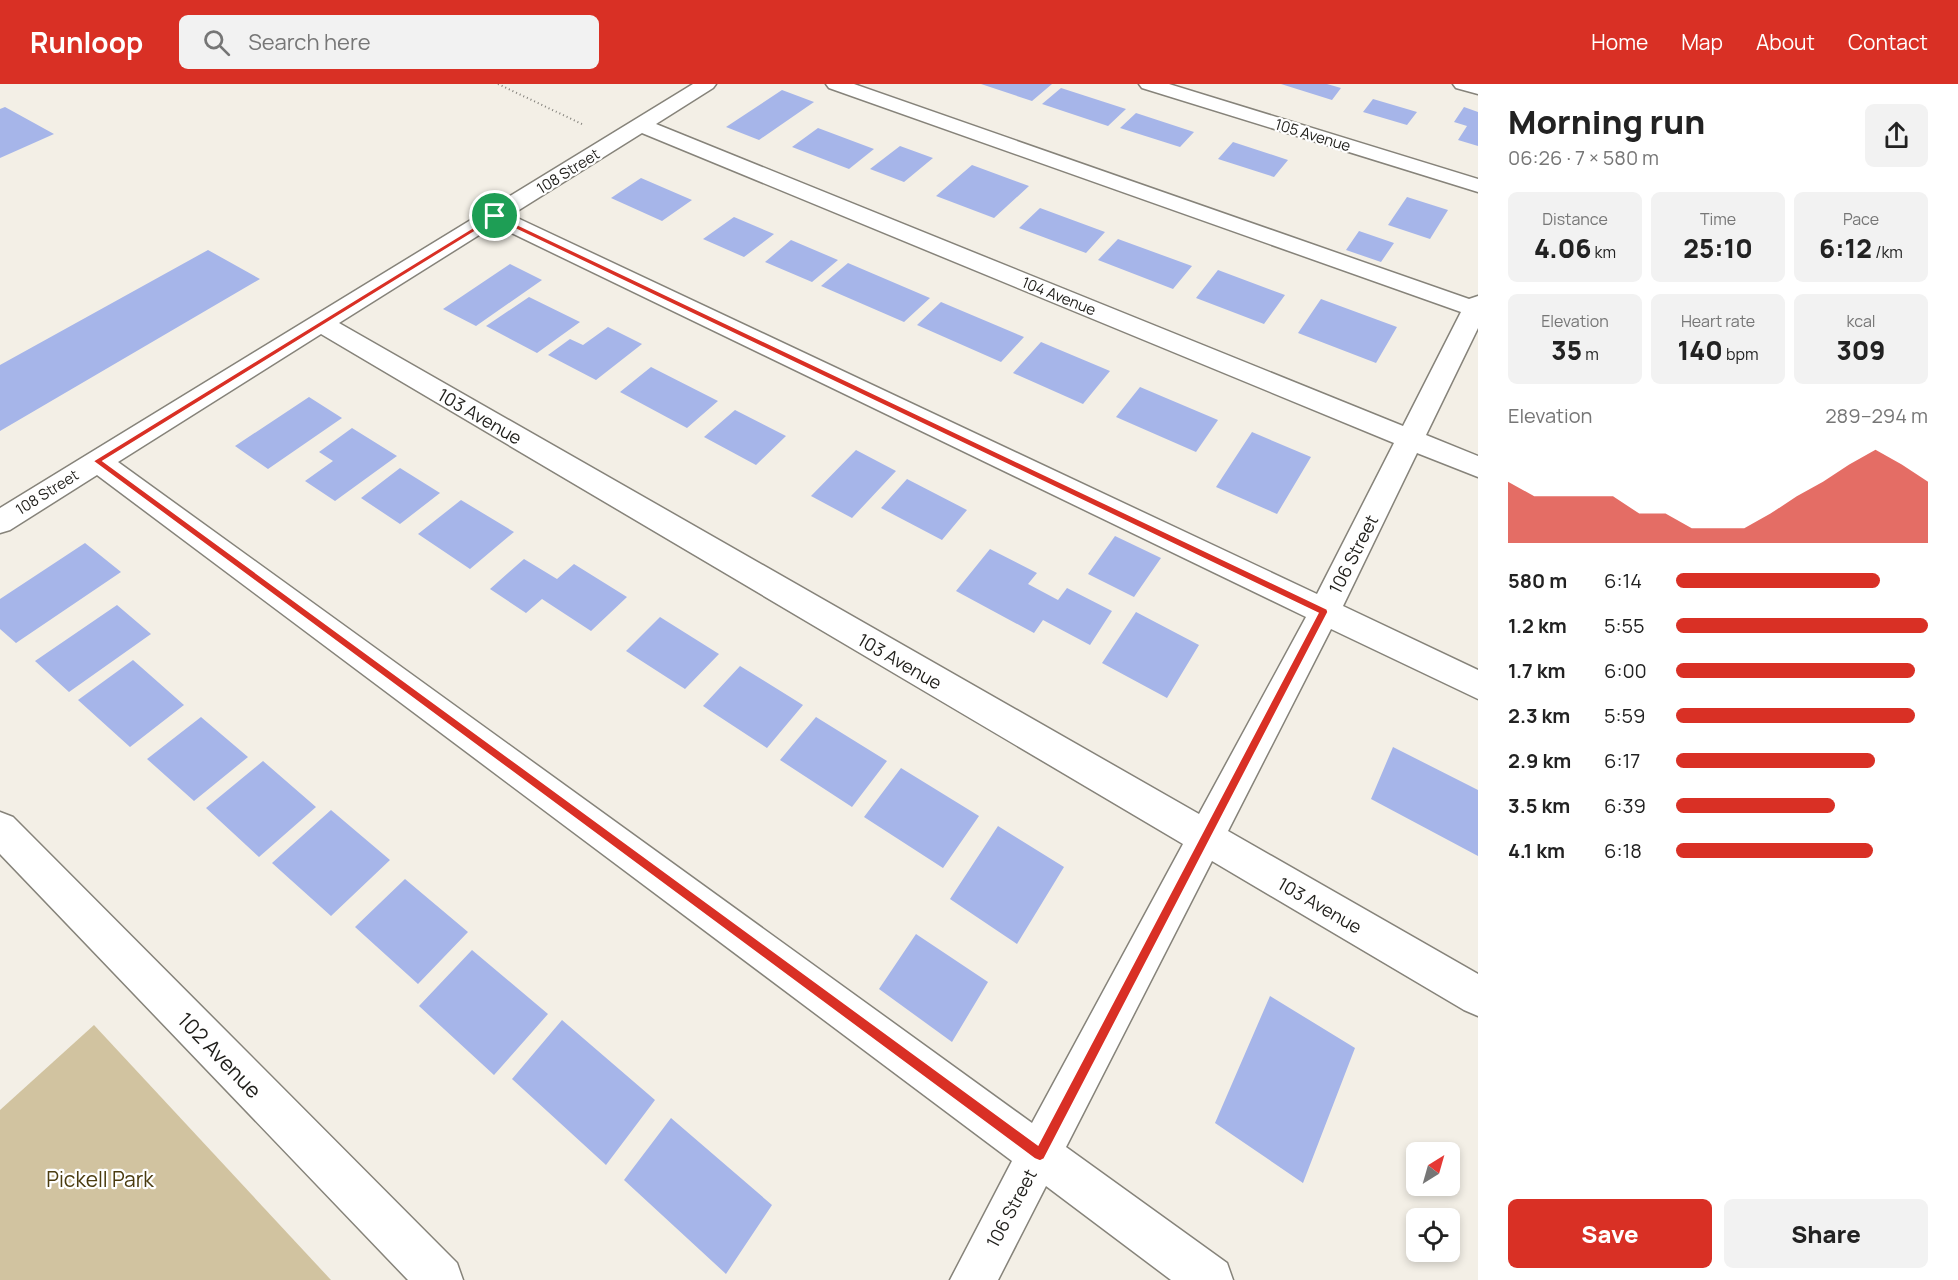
<!DOCTYPE html>
<html lang="en">
<head>
<meta charset="utf-8">
<style>
	body { margin:0; font-family:Manrope,sans-serif; background:#f2f2f2; color:#222; height:100vh; display:flex; flex-direction:column; font-size:22px; white-space:nowrap }
	* { box-sizing:border-box; margin:0 }
	p { font-size:20px; color:#767676 }
	.icon { flex:none; width:33px; height:33px; fill:none; stroke:currentColor; stroke-width:2; stroke-linecap:round; stroke-linejoin:round }
	.map { position:relative; flex:1; overflow:hidden }
	.drawer { display:flex; flex-direction:column; background:#fff; width:480px }
	.drawer>* { flex:none }
	.needle { width:39px; rotate:37deg }
	.controls { position:absolute; left:1406px; top:1058px; display:grid; gap:12px }
	.controls a { display:grid; place-items:center; width:54px; height:54px; border-radius:9px; background:#fff; box-shadow:0 3px 9px #0003; font-size:30px }
	.pin { position:absolute; display:grid; place-items:center; width:51px; height:51px; color:#fff; margin:-26px; border:3px solid #fff; border-radius:50%; box-shadow:0 2px 6px #0007 }
	.round { display:grid; place-items:center; flex:none; width:63px; height:63px; border-radius:9px; background:#f2f2f2 }
	.summary { display:flex; align-items:center; justify-content:space-between; height:102px; padding:0 30px }
	h1 { font-size:33px; font-weight:800; line-height:45px }
	.stats { display:grid; grid-template-columns:repeat(3,1fr); gap:9px; height:102px; padding:6px 30px }
	.stats div { display:grid; align-content:center; border-radius:9px; background:#f2f2f2; text-align:center }
	.stats b { font-size:26px; font-weight:800 }
	.stats small { font-size:16px; font-weight:400 }
	.stats p { font-size:16px }
	.chart { height:168px; padding:12px 30px }
	.chart p { display:flex; justify-content:space-between }
	.chart svg { width:100%; height:108px; margin-top:6px; fill:#d93025; opacity:.7 }
	.primary-button { display:flex; gap:12px; margin-top:auto; padding:12px 30px }
	.primary-button a { flex:1; height:69px; border-radius:9px; background:#d93025; color:#fff; font-size:24px; font-weight:800; line-height:69px; text-align:center }
	.primary-button a+a { background:#f2f2f2; color:#222 }
	ul { padding:0 30px; list-style:none; font-size:20px }
	li { display:grid; grid-template-columns:96px 72px 1fr; align-items:center; height:45px }
	li i { height:15px; border-radius:8px; background:#d93025 }
	header { display:flex; align-items:center; gap:36px; box-sizing:border-box; height:84px; padding:0 30px; background:#d93025; color:#fff }
	header strong { font-size:28px }
	nav { display:flex; gap:33px; margin-inline-start:auto; font-size:21px }
	.search { width:420px; height:54px; background:#f2f2f2; display:flex; align-items:center; gap:15px; box-sizing:border-box; padding:0 21px; border-radius:9px; color:#767676; font-size:22px }
	main { display:flex; flex:1; min-height:0 }
	.map>svg:first-child { display:block }
</style>
</head>
<body>
<header>
<strong>Runloop</strong>
<div class="search"><svg class="icon" aria-label="search" viewBox="0 0 24 24"><circle cx="10" cy="10" r="6"/><path d="M15 15l6 6"/></svg>Search here</div>
<nav><a>Home</a><a>Map</a><a>About</a><a>Contact</a></nav>
</header>
<main>
<div class="map">
<svg width="1478" height="1196" viewBox="0 0 1478 1196">
	<rect width="100%" height="100%" fill="#f3efe6"/>
	<path fill="#d1c3a0" d="M94 941 331 1196H0V1026Z"/>
	<path fill="#a6b5e9" d="M981 0H1052L1032 17Z
		M1281 0H1327L1341 4 1332 16Z
		M1061 4 1126 25 1108 42 1042 20Z
		M782 6 814 18 759 56 726 43Z
		M1373 15 1417 28 1407 41 1363 28Z
		M5 23 54 50 0 74V25Z
		M1464 23 1478 28V62L1458 56 1467 42 1454 38Z
		M1136 29 1194 48 1180 63 1120 44Z
		M818 44 874 65 849 85 792 63Z
		M1233 58 1288 76 1274 93 1218 75Z
		M900 62 933 74 904 98 870 85Z
		M972 81 1029 102 994 134 936 112Z
		M641 94 692 116 662 137 611 114Z
		M1407 113 1448 126 1430 155 1388 141Z
		M1040 124 1105 148 1086 169 1019 144Z
		M734 133 774 150 744 173 703 155Z
		M1359 147 1394 159 1381 178 1346 166Z
		M1118 155 1192 182 1173 205 1098 176Z
		M791 156 838 176 812 198 765 178Z
		M208 166 260 195 0 347V281Z
		M848 179 930 214 904 238 821 202Z
		M510 180 542 196 476 242 443 225Z
		M1218 186 1285 211 1264 240 1196 214Z
		M529 213 580 238 537 269 486 242Z
		M1321 215 1397 243 1376 279 1298 249Z
		M941 218 1024 253 1001 278 917 241Z
		M608 243 642 260 596 296 548 271 570 255 583 261Z
		M1041 258 1110 287 1083 320 1013 289Z
		M651 283 718 317 687 344 620 308Z
		M1140 303 1218 336 1196 368 1116 333Z
		M309 313 342 334 268 385 235 362Z
		M735 326 786 352 756 381 704 353Z
		M352 344 397 372 335 417 305 397 333 377 319 368Z
		M1252 348 1311 373 1277 430 1216 403Z
		M856 366 896 387 852 434 811 412Z
		M400 384 440 409 400 440 361 414Z
		M907 395 967 426 942 456 881 424Z
		M461 416 514 448 470 485 418 450Z
		M1115 452 1161 474 1134 513 1088 490Z
		M85 459 121 488 16 559 0 545V515Z
		M990 465 1037 489 1028 500 1058 516 1067 504 1112 527 1090 561 1043 536 1034 549 956 507Z
		M524 475 557 495 574 480 627 513 591 547 542 515 526 529 490 505Z
		M117 521 151 550 69 608 35 577Z
		M1136 528 1199 561 1167 614 1102 579Z
		M660 533 719 570 685 605 626 567Z
		M133 576 184 621 130 663 78 616Z
		M740 582 803 621 767 664 703 622Z
		M201 633 248 673 194 717 147 675Z
		M816 633 887 677 852 723 780 676Z
		M1393 663 1478 706V772L1371 715Z
		M263 677 316 723 259 773 206 724Z
		M901 684 979 732 943 784 864 733Z
		M331 726 390 776 331 832 272 779Z
		M998 742 1064 783 1017 860 950 815Z
		M405 795 468 848 418 900 355 843Z
		M916 850 988 898 952 958 879 905Z
		M472 866 548 930 494 991 419 922Z
		M1270 912 1355 964 1303 1099 1215 1039Z
		M562 936 655 1016 606 1081 512 995Z
		M671 1034 772 1121 726 1190 624 1096Z"/>
	<g fill="none" stroke-linecap="round" stroke-linejoin="round">
		<defs>
			<path id="minor" d="M693 0H716L713 4 656 40 1403 342 1461 228 829 4 826 0H854L1469 215 1478 212V244L1426 351 1478 372V393L1417 369 1343 522 1478 586V615L1331 545 1228 747 1478 890V932L1464 926 1212 777 1066 1063 1227 1179 1233 1196H1171L1046 1102 998 1196H950L1012 1077 97 391 10 446 0 449V424ZM642 49 1394 359 1317 510 511 131ZM495 141 1306 533 1199 730 339 239ZM321 250 1183 760 1032 1039 118 378Z
				M1139 0H1169L1478 95V108L1142 4Z
				M1453 0H1478V10L1456 4Z
				M0 728 13 733 457 1179 463 1196H408L0 770Z"/>
		</defs>
		<use href="#minor" stroke="#86837a" stroke-width="3"/>
		<path stroke="#83817b" stroke-width="2" stroke-dasharray="1 3" stroke-linecap="butt" d="M498 0 584 41"/>
		<use href="#minor" fill="#fff" fill-rule="evenodd"/>
	</g>
	<path fill="#d93025" stroke="#fff" stroke-width="1.5" fill-rule="evenodd" d="M495 130 1327 525 1328 528 1044 1075 1040 1077 1035 1075 93 377ZM495 135 1318 529 1038 1061 103 377Z"/>
	<g text-anchor="middle" dominant-baseline="central" stroke-width="4.5" stroke-linejoin="round" paint-order="stroke">
		<g font-size="15" fill="#1f1e1a" stroke="#fff">
			<text transform="translate(1313 51) rotate(17)">105 Avenue</text>
			<text transform="translate(568 87) rotate(-32)">108 Street</text>
			<text transform="translate(1059 212) rotate(22)">104 Avenue</text>
			<text transform="translate(47 408) rotate(-32)">108 Street</text>
		</g>
		<g font-size="18" fill="#1f1e1a" stroke="#fff">
			<text transform="translate(480 332) rotate(30)">103 Avenue</text>
			<text transform="translate(1353 470) rotate(-63)">106 Street</text>
			<text transform="translate(900 577) rotate(30)">103 Avenue</text>
			<text transform="translate(1320 821) rotate(30)">103 Avenue</text>
			<text transform="translate(1011 1124) rotate(-62)">106 Street</text>
		</g>
		<g font-size="21" fill="#1f1e1a" stroke="#fff">
			<text transform="translate(220 971) rotate(46)">102 Avenue</text>
		</g>
		<g font-size="21" fill="#4a3b0f" stroke="#fff">
			<text x="100" y="1095">Pickell Park</text>
		</g>
	</g>
</svg>
<div class="controls">
<a><svg class="needle" viewBox="-14 -14 28 28"><path d="M0-13l5 13h-10z" fill="#e53935"/><path d="M0 13l5-13h-10z" fill="#767676"/></svg></a>
<a><svg class="icon" aria-label="locate" viewBox="0 0 24 24"><circle cx="12" cy="12" r="6"/><path d="M12 2v4M12 18v4M2 12h4M18 12h4"/></svg></a>
</div>
<div class="pin" style="left:495px;top:132px;background:#1e9e55"><svg class="icon" aria-label="arrive" viewBox="0 0 24 24"><path d="M6 21V4h12l-3 4 3 4H6"/></svg></div>
</div>
<section class="drawer">
<div class="summary"><div><h1>Morning run</h1><p>06:26 · 7 × 580 m</p></div><a class="round"><svg class="icon" aria-label="share" viewBox="0 0 24 24"><path d="M12 15V3M7 8l5-5 5 5M5 13v7h14v-7"/></svg></a></div>
<div class="stats">
<div><p>Distance</p><b>4.06<small> km</small></b></div>
<div><p>Time</p><b>25:10</b></div>
<div><p>Pace</p><b>6:12<small> /km</small></b></div>
</div>
<div class="stats">
<div><p>Elevation</p><b>35<small> m</small></b></div>
<div><p>Heart rate</p><b>140<small> bpm</small></b></div>
<div><p>kcal</p><b>309</b></div>
</div>
<div class="chart"><p><span>Elevation</span>289–294 m</p>
<svg viewBox="0 0 160 44" preserveAspectRatio="none"><path d="M0 44V19L10 25L20 25L30 25L40 25L50 32L60 32L70 38L80 38L90 38L100 32L110 25L120 19L130 12L140 6L150 12L160 19V44z"/></svg>
</div>
<ul>
<li><b>580 m</b>6:14<i style="width:81%"></i></li>
<li><b>1.2 km</b>5:55<i style="width:100%"></i></li>
<li><b>1.7 km</b>6:00<i style="width:95%"></i></li>
<li><b>2.3 km</b>5:59<i style="width:95%"></i></li>
<li><b>2.9 km</b>6:17<i style="width:79%"></i></li>
<li><b>3.5 km</b>6:39<i style="width:63%"></i></li>
<li><b>4.1 km</b>6:18<i style="width:78%"></i></li>
</ul>
<div class="primary-button"><a>Save</a><a>Share</a></div>
</section>
</main>
</body>
</html>
